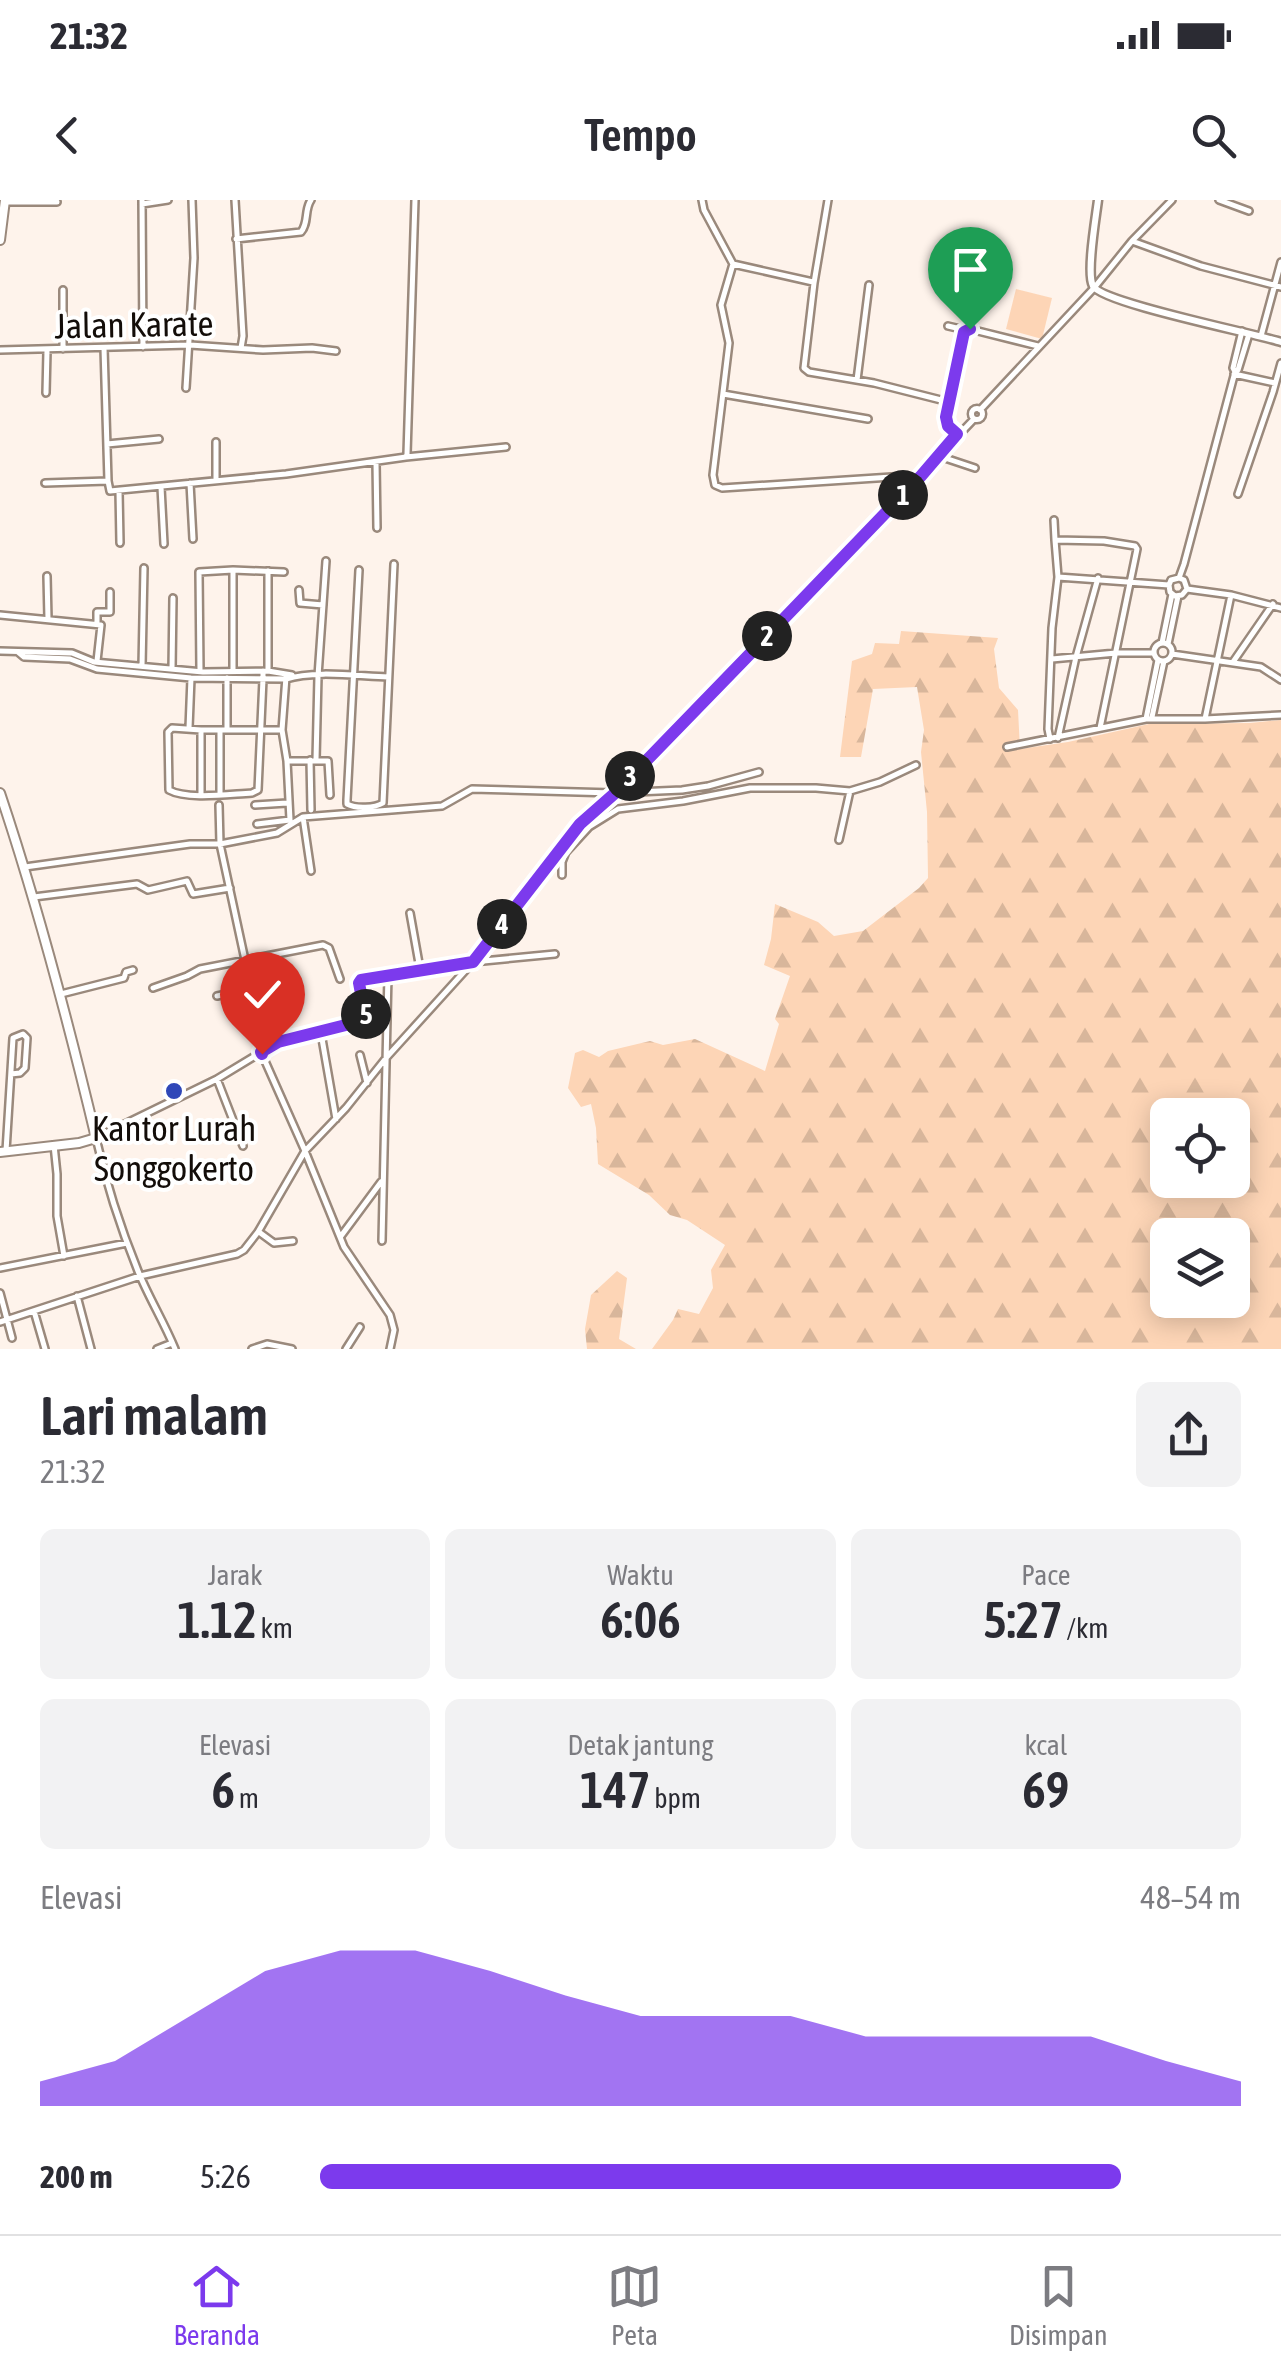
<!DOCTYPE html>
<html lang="id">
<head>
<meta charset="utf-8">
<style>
	body { margin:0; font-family:"Asap Condensed",sans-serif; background:#f2f2f3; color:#2b2b33; height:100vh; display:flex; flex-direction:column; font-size:38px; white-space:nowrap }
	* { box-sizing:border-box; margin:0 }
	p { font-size:32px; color:#7c7c81 }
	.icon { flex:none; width:55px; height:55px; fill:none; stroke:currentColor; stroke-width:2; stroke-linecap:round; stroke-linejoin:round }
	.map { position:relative; height:1149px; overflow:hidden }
	.side { display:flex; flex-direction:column; background:#fff; flex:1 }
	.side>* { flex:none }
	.tools { position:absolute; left:1150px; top:898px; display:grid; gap:20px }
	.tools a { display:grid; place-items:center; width:100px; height:100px; border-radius:15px; background:#fff; box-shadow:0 5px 25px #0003; font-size:50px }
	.pin { position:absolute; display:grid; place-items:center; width:85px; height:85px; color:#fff; margin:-102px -42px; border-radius:50% 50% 50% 0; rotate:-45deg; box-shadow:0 0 10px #0007 }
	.pin .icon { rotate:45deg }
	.km { position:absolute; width:50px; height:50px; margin:-25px; border-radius:50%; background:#222; color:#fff; font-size:28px; line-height:50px; text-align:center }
	.round { display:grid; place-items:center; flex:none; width:105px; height:105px; border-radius:15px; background:#f2f2f3 }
	.overview { display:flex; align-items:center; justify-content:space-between; height:170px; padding:0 40px }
	h1 { font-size:55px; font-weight:600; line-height:75px }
	.figures { display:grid; grid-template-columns:repeat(3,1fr); gap:15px; height:170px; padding:10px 40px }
	.figures div { display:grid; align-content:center; border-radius:15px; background:#f2f2f3; text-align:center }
	.figures b { font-size:50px; font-weight:600 }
	.figures small { font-size:28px; font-weight:400 }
	.figures p { font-size:28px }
	.chart { height:280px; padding:20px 40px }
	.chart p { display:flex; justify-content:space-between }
	.chart svg { width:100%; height:180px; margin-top:10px; fill:#7c3aed; opacity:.7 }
	ul { padding:0 40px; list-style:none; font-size:32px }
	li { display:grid; grid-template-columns:160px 120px 1fr; align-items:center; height:75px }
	li i { height:25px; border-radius:12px; background:#7c3aed }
	.status { display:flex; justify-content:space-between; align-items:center; height:70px; padding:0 50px; background:#fff; direction:ltr }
	.status svg { height:28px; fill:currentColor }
	header { display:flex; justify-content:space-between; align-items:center; height:130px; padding:0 40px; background:#fff; font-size:45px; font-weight:600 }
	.menu { display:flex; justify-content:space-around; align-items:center; height:140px; border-top:2px solid #e1e1e2; background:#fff; font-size:28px; color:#7c7c81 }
	.menu a { display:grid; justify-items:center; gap:5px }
	.menu .current { color:#7c3aed }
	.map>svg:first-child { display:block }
</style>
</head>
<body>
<div class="status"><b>21:32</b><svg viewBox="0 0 49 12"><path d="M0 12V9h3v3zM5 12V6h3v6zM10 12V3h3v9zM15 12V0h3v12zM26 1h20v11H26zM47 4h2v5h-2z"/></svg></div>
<header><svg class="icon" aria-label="back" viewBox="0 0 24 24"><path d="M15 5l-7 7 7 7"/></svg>Tempo<svg class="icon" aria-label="search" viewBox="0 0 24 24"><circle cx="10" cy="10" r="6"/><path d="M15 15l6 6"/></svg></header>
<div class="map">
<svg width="1281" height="1149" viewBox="0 0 1281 1149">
	<defs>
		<pattern id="forest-firs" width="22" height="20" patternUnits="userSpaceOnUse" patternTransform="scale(2.5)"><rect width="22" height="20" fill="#fdd5b6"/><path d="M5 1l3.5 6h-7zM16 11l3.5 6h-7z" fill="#d8b69b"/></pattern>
	</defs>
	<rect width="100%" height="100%" fill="#fef3eb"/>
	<path fill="url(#forest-firs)" fill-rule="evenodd" d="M901 431 998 438 994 449 999 488 1018 510 1020 549 1068 542 1149 524 1250 523 1281 520V1149H652L673 1120 678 1109 699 1114 713 1088 711 1070 725 1045 687 1020 670 1015 649 995 598 964 596 928 591 904 581 907 568 888 575 853 583 850 599 857 608 851 650 841 663 845 695 839 765 871 779 824 775 819 790 776 764 765 771 739 775 704 818 722 834 736 863 731 919 688 928 678 927 612 921 552 924 530 917 487 873 489 861 557H840L852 461 872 454 875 443 899 444ZM1168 915H1232V980H1168ZM1168 1035H1232V1100H1168Z
		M617 1071 627 1078 619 1139 636 1149H587L585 1129 591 1095Z"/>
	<path fill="#fdd5b6" d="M1016 89 1052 98 1042 139 1006 129Z"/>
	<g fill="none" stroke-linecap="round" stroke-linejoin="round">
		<defs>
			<path id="minor" d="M142 0 143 147
				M235 0 243 136 241 148
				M702 0 704 10 733 64 721 105 729 143 713 275 715 285 722 288 907 276
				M828 0 814 83 804 168 809 172 874 183 949 202
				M1219 0 1249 11
				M5 2H57
				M142 4 168 0
				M236 39 301 32C309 23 304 10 311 0
				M1132 41 1201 66 1281 87
				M733 64 813 82
				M63 90V149
				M948 126 965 130
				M1261 136 1281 62
				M104 148 108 281 110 291 286 274 406 257 407 254 415 0
				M0 150 190 145 263 150 312 148 336 151
				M1235 172 1238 170 1249 134
				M1234 174 1275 183
				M857 180 869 85
				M186 188 194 58 192 0
				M46 193 47 151
				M723 194 868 219
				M971.5 214a5.5 5.5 0 1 1 11 0a5.5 5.5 0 1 1-11 0Z
				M980 210 1094 88 1132 41 1172 0
				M957 235 949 226 945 217 965 130 970 129 1038 146
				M216 242V280
				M107 244 159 239
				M939 256 975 268
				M406 257 506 247
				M376 262 377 328
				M45 283 108 281
				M190 283 193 339
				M161 287 164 344
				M119 291 120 343
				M1238 294 1273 192 1281 163
				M1054 320 1055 340
				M359 370 347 600V604C356 609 375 608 383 603L394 364
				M233 371V470
				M47 376 48 419
				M1058 377 1169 385
				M1179 378 1184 380 1187 389 1182 395 1175 396 1170 392 1169 385 1171 380 1179 378 1184 364 1235 172 1233 168 1242 131
				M1187 389 1231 395 1281 408
				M299 390 300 403 323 405
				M0 415 101 425 97 461
				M97 424V412H110V392
				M1154 452a9 9 0 1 1 18 0a9 9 0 1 1-18 0Z
				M1162 443 1172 394
				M1168 444 1178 396
				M0 451 72 453 94 462 203 472 268 471 292 475
				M18 452 24 457 70 459 97 469 191 478 286 479C314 470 357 476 388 477
				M1172 454 1261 467 1281 480
				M1052 459 1116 453H1154
				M1233 462 1273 404
				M142 466 144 368
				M172 469 173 398
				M200 471 199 372 233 370 284 372
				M263 471V479L258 590 252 593C230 594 187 600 169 590L168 532 172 528 201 530H282
				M268 471V371
				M1152 517 1164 461
				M1146 519 1158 460
				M1205 519 1231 395
				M189 528 191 478
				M201 530V595
				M220 530V595
				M227 530V478
				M1058 538 1076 457 1098 378
				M1050 539 1048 529 1052 428 1058 377 1055 340 1104 341 1135 346 1137 349 1100 528
				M1007 547 1146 519H1205L1281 515
				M310 560 311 610
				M316 560 318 476 326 361
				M287 561H328L330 595
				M219 605 220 644 277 633 303 617 442 606 472 589 613 593 682 590 708 586 759 572
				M255 605 287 603
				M303 617 311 671
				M257 624 290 620 287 561 282 530 286 477
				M839 640 850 591
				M25 667 190 644H220L245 760 261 852 305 951 344 1047 390 1115 394 1130 390 1149
				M562 675V662L566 652 589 627 618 609 683 601 750 588H816L850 591 880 582 916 565
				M34 697 137 684 148 690 187 681 193 694 230 688
				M410 713 420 769
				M153 788 187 776 200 769 323 745 329 748 340 779
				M61 794 124 778 126 772 133 770
				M217 796 251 789
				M321 833 336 919
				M360 855 367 883
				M217 879 243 946
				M54 945 57 974V1016L64 1056
				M6 951 13 838 23 834 27 838 25 868 20 873 11 874
				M259 1032 274 1043 293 1041
				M341 1036 381 982
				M382 1041 388 774
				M0 1068 127 1043
				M0 1093 12 1138
				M77 1096 91 1149
				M34 1111 45 1149
				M0 1122 140 1076 237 1054 244 1050 258 1032 305 951 346 908 386 858 473 762 580 624 613 593 745 459 974 219
				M157 1149 172 1143
				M175 1149C164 1122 149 1098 138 1071 121 1029 106 983 96 938L217 879 278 842 366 821 359 783 361 780 473 762 555 754
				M252 1149 267 1144 292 1149
				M346 1149 360 1127"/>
			<path id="tertiary" d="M1098 0C1096 17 1086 73 1093 86 1102 103 1253 133 1281 142"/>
			<path id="secondary" d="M0 40 5 0
				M0 593C38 706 68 821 96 938L79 943 0 952"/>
		</defs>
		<use href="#minor" stroke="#9a897c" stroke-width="10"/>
		<use href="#tertiary" stroke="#9a897c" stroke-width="11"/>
		<use href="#secondary" stroke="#9a897c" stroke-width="12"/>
		<use href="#minor" stroke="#fff" stroke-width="5"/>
		<use href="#tertiary" stroke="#fff" stroke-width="6"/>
		<use href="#secondary" stroke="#fff" stroke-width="8"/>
	</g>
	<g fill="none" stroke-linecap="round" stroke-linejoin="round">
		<defs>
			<path id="route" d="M262 854 261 852 278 842 366 820 359 783 361 780 473 762 580 624 614 594 745 459 921 276 957 234 948 226 946 217 964 132 970 129"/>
		</defs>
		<use href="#route" stroke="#fff" stroke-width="20"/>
		<use href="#route" stroke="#7c3aed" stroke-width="12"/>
	</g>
	<circle fill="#2f47b8" stroke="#fff" stroke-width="4" cx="174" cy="891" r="10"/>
	<g text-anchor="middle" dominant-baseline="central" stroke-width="8" stroke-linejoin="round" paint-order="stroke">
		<g font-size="35" fill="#130d09" stroke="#fff">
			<text transform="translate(134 124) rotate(-1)">Jalan Karate</text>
		</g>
		<g font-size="35" fill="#130d09" stroke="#fff">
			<text x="174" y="928">Kantor Lurah<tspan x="174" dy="40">Songgokerto</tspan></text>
		</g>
	</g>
</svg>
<div class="tools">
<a><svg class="icon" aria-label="locate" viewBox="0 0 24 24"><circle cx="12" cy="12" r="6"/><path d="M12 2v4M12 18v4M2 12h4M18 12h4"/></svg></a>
<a><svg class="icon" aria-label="layers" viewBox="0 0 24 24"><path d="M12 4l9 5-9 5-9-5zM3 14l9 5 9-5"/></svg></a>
</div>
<div class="pin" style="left:970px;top:129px;background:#1e9e55"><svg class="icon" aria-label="arrive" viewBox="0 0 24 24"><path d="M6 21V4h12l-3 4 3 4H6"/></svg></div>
<div class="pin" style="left:262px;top:854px;background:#d93025"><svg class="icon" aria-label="check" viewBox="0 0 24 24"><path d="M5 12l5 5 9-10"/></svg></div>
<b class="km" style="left:903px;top:295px">1</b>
<b class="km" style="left:767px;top:436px">2</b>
<b class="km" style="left:630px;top:576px">3</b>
<b class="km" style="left:502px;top:724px">4</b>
<b class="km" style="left:366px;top:814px">5</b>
</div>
<section class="side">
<div class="overview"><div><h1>Lari malam</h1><p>21:32</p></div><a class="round"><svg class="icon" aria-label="share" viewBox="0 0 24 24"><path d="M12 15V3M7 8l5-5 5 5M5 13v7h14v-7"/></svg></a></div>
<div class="figures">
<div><p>Jarak</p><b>1.12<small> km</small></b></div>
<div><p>Waktu</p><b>6:06</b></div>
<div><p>Pace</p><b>5:27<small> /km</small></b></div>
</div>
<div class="figures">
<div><p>Elevasi</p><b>6<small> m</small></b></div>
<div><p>Detak jantung</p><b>147<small> bpm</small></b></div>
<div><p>kcal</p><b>69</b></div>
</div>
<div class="chart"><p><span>Elevasi</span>48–54 m</p>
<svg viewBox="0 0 160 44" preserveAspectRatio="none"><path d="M0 44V38L10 33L20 22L30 11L40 6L50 6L60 11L70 17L80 22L90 22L100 22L110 27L120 27L130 27L140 27L150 33L160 38V44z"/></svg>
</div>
<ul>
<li><b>200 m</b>5:26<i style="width:87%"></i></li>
</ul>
</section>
<nav class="menu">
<a class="current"><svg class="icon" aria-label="home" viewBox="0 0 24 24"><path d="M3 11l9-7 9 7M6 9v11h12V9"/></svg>Beranda</a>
<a><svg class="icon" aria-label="map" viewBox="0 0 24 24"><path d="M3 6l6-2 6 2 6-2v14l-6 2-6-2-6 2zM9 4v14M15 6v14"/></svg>Peta</a>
<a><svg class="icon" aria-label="saved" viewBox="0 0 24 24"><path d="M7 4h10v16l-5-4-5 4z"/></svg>Disimpan</a>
</nav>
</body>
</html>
